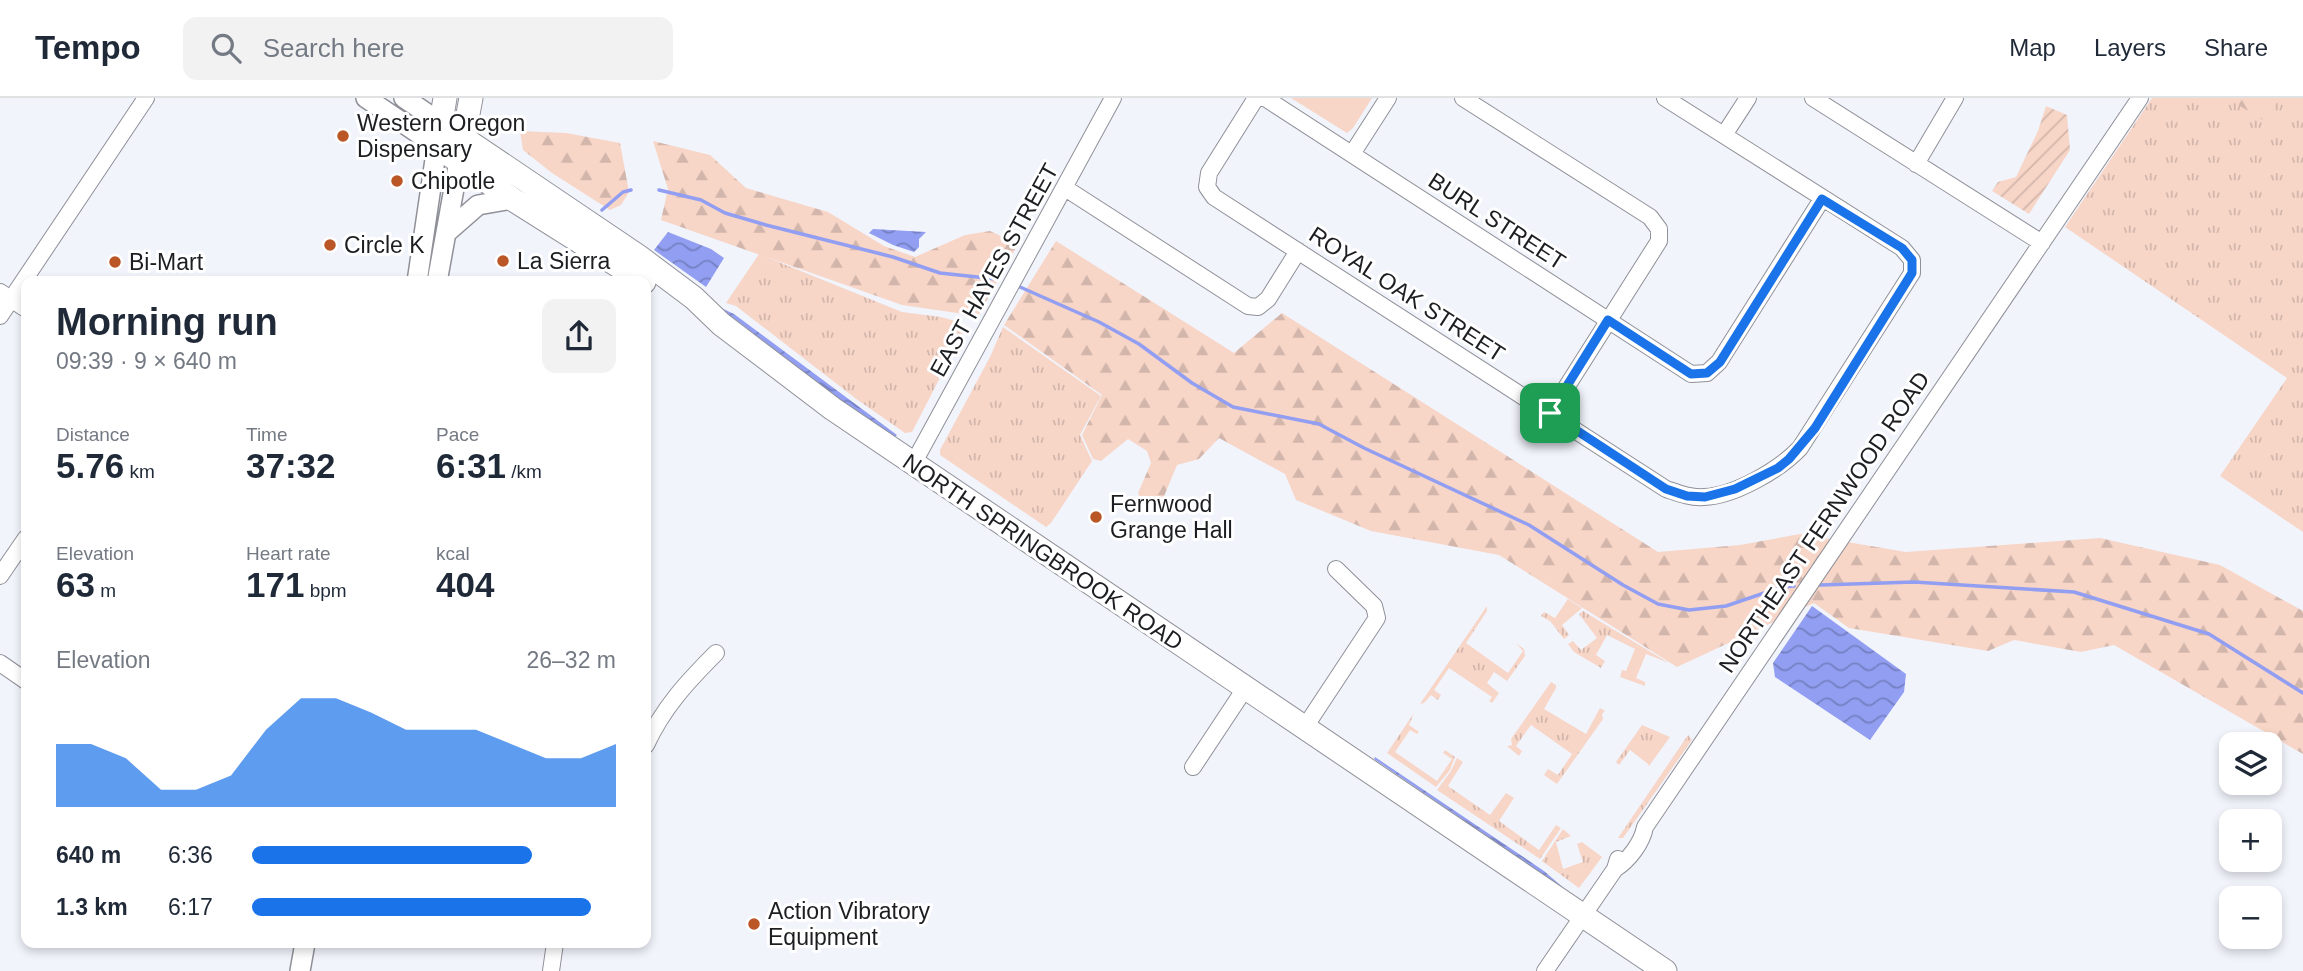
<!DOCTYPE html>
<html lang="en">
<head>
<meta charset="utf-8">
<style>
	body { margin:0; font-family:Arial,sans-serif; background:#f2f2f3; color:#1f2937; height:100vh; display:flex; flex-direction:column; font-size:26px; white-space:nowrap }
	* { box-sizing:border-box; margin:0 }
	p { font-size:23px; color:#747a83 }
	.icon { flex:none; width:38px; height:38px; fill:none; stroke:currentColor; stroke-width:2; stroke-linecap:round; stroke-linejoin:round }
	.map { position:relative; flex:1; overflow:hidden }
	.side { position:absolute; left:21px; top:178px; width:630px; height:672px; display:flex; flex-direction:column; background:#fff; border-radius:14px; box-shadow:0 4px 10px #0003 }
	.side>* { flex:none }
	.buttons { position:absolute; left:2219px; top:634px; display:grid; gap:14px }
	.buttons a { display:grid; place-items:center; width:63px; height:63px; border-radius:14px; background:#fff; box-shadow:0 4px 10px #0003; font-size:35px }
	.pin { position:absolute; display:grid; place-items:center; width:60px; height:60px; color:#fff; margin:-30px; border-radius:14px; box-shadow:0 4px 10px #0006 }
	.round { display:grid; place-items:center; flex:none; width:74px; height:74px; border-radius:14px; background:#f2f2f3 }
	.summary { display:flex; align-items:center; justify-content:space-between; height:119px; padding:0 35px }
	h1 { font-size:38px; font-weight:700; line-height:52px }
	.stats { display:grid; grid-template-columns:repeat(3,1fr); gap:10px; height:119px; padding:7px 35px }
	.stats div { display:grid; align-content:center }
	.stats b { font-size:35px; font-weight:700 }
	.stats small { font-size:19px; font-weight:400 }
	.stats p { font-size:19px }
	.chart { height:196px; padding:14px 35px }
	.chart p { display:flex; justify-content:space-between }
	.chart svg { width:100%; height:126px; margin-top:7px; fill:#1a73e8; opacity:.7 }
	ul { padding:0 35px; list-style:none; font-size:23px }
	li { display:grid; grid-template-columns:112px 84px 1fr; align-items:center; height:52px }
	li i { height:18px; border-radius:9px; background:#1a73e8 }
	header { display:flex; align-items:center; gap:42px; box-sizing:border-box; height:98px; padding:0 35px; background:#fff; border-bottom:2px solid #e0e1e3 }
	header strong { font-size:33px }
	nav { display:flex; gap:38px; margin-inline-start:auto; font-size:24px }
	.search { width:490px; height:63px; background:#f2f2f3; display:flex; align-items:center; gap:18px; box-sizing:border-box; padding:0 24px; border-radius:14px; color:#747a83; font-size:26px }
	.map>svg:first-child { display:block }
</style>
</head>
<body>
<header>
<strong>Tempo</strong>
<div class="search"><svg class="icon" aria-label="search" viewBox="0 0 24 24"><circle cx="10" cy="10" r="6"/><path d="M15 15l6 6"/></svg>Search here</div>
<nav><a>Map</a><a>Layers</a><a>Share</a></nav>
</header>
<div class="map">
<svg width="2303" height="873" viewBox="0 0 2303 873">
	<defs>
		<pattern id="grass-tufts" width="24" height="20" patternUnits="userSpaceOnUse" patternTransform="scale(1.75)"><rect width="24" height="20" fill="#f7d5c7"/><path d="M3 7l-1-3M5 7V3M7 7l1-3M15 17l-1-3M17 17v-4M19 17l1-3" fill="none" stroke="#d3b6ab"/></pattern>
		<pattern id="forest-firs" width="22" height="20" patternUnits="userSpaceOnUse" patternTransform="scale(1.75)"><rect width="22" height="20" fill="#f7d5c7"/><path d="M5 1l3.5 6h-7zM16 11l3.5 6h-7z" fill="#d3b6ab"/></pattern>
		<pattern id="garden-furrows" width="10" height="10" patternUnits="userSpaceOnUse" patternTransform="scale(1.75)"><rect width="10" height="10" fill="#f7d5c7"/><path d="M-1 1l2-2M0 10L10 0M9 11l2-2" fill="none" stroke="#d3b6ab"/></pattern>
		<pattern id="water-waves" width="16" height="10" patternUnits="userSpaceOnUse" patternTransform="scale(1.75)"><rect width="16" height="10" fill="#919ef1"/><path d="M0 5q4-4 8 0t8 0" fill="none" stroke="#7680c3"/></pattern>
	</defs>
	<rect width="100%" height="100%" fill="#f2f4fc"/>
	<path fill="url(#grass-tufts)" d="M2152 0H2303V434L2220 378 2287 280 2065 129Z
		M759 156 902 214 941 219 959 224 962 228 963 235 912 334 905 335 855 300 736 208 726 205Z
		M1003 229 1101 298 1080 337 1092 363 1051 425 1046 429 940 357V352L990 259Z
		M1568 501 1582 510 1562 527 1569 537 1564 541 1550 523 1541 518 1544 514 1555 520Z
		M1487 508V513L1466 545 1508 575 1523 553 1516 545 1524 551 1525 558 1507 583 1494 574 1487 585 1499 595 1492 605 1489 603 1492 599 1449 570 1434 592 1441 597 1438 602 1431 597 1424 605 1420 606Z
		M1583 513 1669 565 1646 556 1636 580 1645 584V588L1620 579 1622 572 1626 573 1635 551 1607 537 1596 557 1605 563 1601 570 1574 554 1568 546 1573 543 1581 552 1597 540 1579 516Z
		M1551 584 1556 587V590L1544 611 1586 636 1600 610 1605 613 1602 616 1603 621 1557 686 1544 677 1548 671 1558 677 1572 656 1531 627 1516 648 1522 653 1519 658 1507 648 1512 647 1511 641Z
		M1414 615 1409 627 1419 634 1417 636 1410 632 1395 654 1437 683 1452 661 1443 655 1445 652 1455 659 1450 672 1436 689 1387 655Z
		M1642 627 1670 639 1649 668 1648 666 1630 652 1619 667 1616 664Z
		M1688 637 1692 642 1623 740H1618Z
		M1457 660 1463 664 1448 688 1490 717 1506 695 1514 700 1499 723 1539 752 1556 727 1561 730 1540 761 1437 692 1451 673Z
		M1563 731 1571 738 1556 744 1563 771 1583 764 1577 746 1582 744 1602 759 1579 790 1542 763Z"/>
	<path fill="url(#forest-firs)" d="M2227 0H2276L2271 27Z
		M520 33 566 35 620 45 629 94 621 107 610 112 552 75 523 52Z
		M653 43 710 57 746 90 828 114 884 148 915 159 965 137 990 133 1018 146 978 218 902 207 661 122 668 91Z
		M1056 143 1234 255 1282 215 1658 454 1740 447 1800 436 1906 454 2100 440 2220 467 2303 513V656L2114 547 2081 554 2014 542 1988 553 1849 530 1814 505 1677 569 1499 457 1371 433 1296 402 1285 376 1219 340 1199 361 1177 367 1160 408 1152 411 1144 407 1138 395 1151 365 1147 353 1128 341 1101 363 1093 361 1082 337 1102 297 1004 227Z"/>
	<path fill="#f7d5c7" d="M1291 0H1372L1353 30 1347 35Z"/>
	<path fill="url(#garden-furrows)" d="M2046 8 2067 17 2070 52 2029 116 1992 93 1998 84 2016 79 2038 33Z"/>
	<path fill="url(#water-waves)" d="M873 131 926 134 919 141V149L914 154 893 147 869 135Z
		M668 134 711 151 724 160 706 189 654 152Z
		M719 209 734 216 897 337 895 339 855 313Z
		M1812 508 1906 576 1904 594 1870 642 1775 579 1773 565Z
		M1375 659 1544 773 1566 792 1374 661Z"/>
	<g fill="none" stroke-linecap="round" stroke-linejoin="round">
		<path stroke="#919ef1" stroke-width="3.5" d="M659 92 701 102 725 115 766 127 893 159 940 175 996 181
			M602 112 623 94 631 92
			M1020 189 1099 224 1139 246 1192 285 1233 309 1319 326 1364 350 1529 427 1623 487 1658 506 1689 512 1726 508 1782 489 1794 488
			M1820 487 1914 484 2074 494 2209 536 2303 595"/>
		<defs>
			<path id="minor" d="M1256 0 1209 75 1207 89 1214 99 1666 391C1678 395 1690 400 1704 399 1734 398 1779 372 1800 350L1912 175V162L1902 150 1665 0
				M1265 0 1691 276 1707 275 1719 264 1822 101
				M1463 0 1650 119 1659 131V143L1550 315
				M1813 0 2042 145
				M1724 37 1748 0
				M1352 56 1388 0
				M1916 66 1955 0
				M1065 90 1248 208 1258 209 1268 201 1298 153
				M0 194 26 211
				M0 218 146 0
				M913 366 1113 0
				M0 478 26 440
				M0 565 26 583
				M1305 629 1377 520 1374 508 1336 471
				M646 647C663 610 687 584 716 555
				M1193 669 1246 589
				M1615 771C1629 762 1642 745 1645 729L2140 0
				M551 873 555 845
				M1545 873 1615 771 1618 761"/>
			<path id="major" d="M366 0 437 48 417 184
				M404 0 441 25
				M446 135 478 107 512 101
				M437 184 459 63
				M300 873 305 845"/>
			<path id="highway" d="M445 0 437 48 512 101 644 184
				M441 25 638 158 694 200 721 226 833 311 1665 873
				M461 53 471 0"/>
		</defs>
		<use href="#minor" stroke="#8f9098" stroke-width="18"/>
		<use href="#major" stroke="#8f9098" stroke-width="22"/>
		<use href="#highway" stroke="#8f9098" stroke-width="25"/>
		<use href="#minor" stroke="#fff" stroke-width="16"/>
		<use href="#major" stroke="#fff" stroke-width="19"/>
		<use href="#highway" stroke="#fff" stroke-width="23"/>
	</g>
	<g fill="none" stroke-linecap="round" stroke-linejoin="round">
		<defs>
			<path id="route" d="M1822 101 1902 150 1912 162V175L1815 330 1789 361 1778 370 1735 391 1705 399 1687 398 1666 391 1550 315 1608 222 1691 276 1707 275 1720 264Z"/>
		</defs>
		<use href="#route" stroke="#fff" stroke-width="14"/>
		<use href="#route" stroke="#1a73e8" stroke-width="9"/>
	</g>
	<g fill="#bb5627" stroke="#fff" stroke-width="2.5">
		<circle cx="343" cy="38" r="7"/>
		<circle cx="397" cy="83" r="7"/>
		<circle cx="330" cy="147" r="7"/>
		<circle cx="503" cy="163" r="7"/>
		<circle cx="115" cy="164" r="7"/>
		<circle cx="1096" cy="419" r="7"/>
		<circle cx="754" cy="826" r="7"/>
	</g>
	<g text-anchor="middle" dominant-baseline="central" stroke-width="6" stroke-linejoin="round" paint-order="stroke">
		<g font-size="23" fill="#1d1e21" stroke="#fff" text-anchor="start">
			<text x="357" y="25">Western Oregon<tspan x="357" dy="26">Dispensary</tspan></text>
			<text x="411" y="83">Chipotle</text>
			<text x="344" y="147">Circle K</text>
			<text x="517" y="163">La Sierra</text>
			<text x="129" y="164">Bi-Mart</text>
			<text x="1110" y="406">Fernwood<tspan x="1110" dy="26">Grange Hall</tspan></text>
			<text x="768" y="813">Action Vibratory<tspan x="768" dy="26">Equipment</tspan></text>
		</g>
		<g font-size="23" fill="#1d1e21" stroke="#fff">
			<text transform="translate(1497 123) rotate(33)">BURL STREET</text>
			<text transform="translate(994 172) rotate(-61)">EAST HAYES STREET</text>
			<text transform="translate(1407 196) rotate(33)">ROYAL OAK STREET</text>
			<text transform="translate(1824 424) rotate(-56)">NORTHEAST FERNWOOD ROAD</text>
			<text transform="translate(1043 454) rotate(34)">NORTH SPRINGBROOK ROAD</text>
		</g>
	</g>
</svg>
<div class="buttons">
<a><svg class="icon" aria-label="layers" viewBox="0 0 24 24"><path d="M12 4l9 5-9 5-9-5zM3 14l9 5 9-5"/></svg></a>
<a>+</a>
<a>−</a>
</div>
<div class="pin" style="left:1550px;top:315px;background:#1e9e55"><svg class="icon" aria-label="arrive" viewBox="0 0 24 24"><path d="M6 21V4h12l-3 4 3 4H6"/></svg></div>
<section class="side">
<div class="summary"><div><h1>Morning run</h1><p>09:39 · 9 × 640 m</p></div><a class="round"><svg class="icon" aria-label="share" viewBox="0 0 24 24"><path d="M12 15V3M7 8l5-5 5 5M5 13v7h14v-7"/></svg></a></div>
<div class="stats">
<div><p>Distance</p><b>5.76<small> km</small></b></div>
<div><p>Time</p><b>37:32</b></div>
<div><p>Pace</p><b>6:31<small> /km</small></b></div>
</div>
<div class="stats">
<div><p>Elevation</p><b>63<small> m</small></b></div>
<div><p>Heart rate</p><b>171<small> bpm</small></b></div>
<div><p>kcal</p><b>404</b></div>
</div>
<div class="chart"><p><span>Elevation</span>26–32 m</p>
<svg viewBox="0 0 160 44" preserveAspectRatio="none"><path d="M0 44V22L10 22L20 27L30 38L40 38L50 33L60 17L70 6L80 6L90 11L100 17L110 17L120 17L130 22L140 27L150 27L160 22V44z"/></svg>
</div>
<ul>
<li><b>640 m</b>6:36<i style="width:77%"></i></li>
<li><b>1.3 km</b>6:17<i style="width:93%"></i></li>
</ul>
</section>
</div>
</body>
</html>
